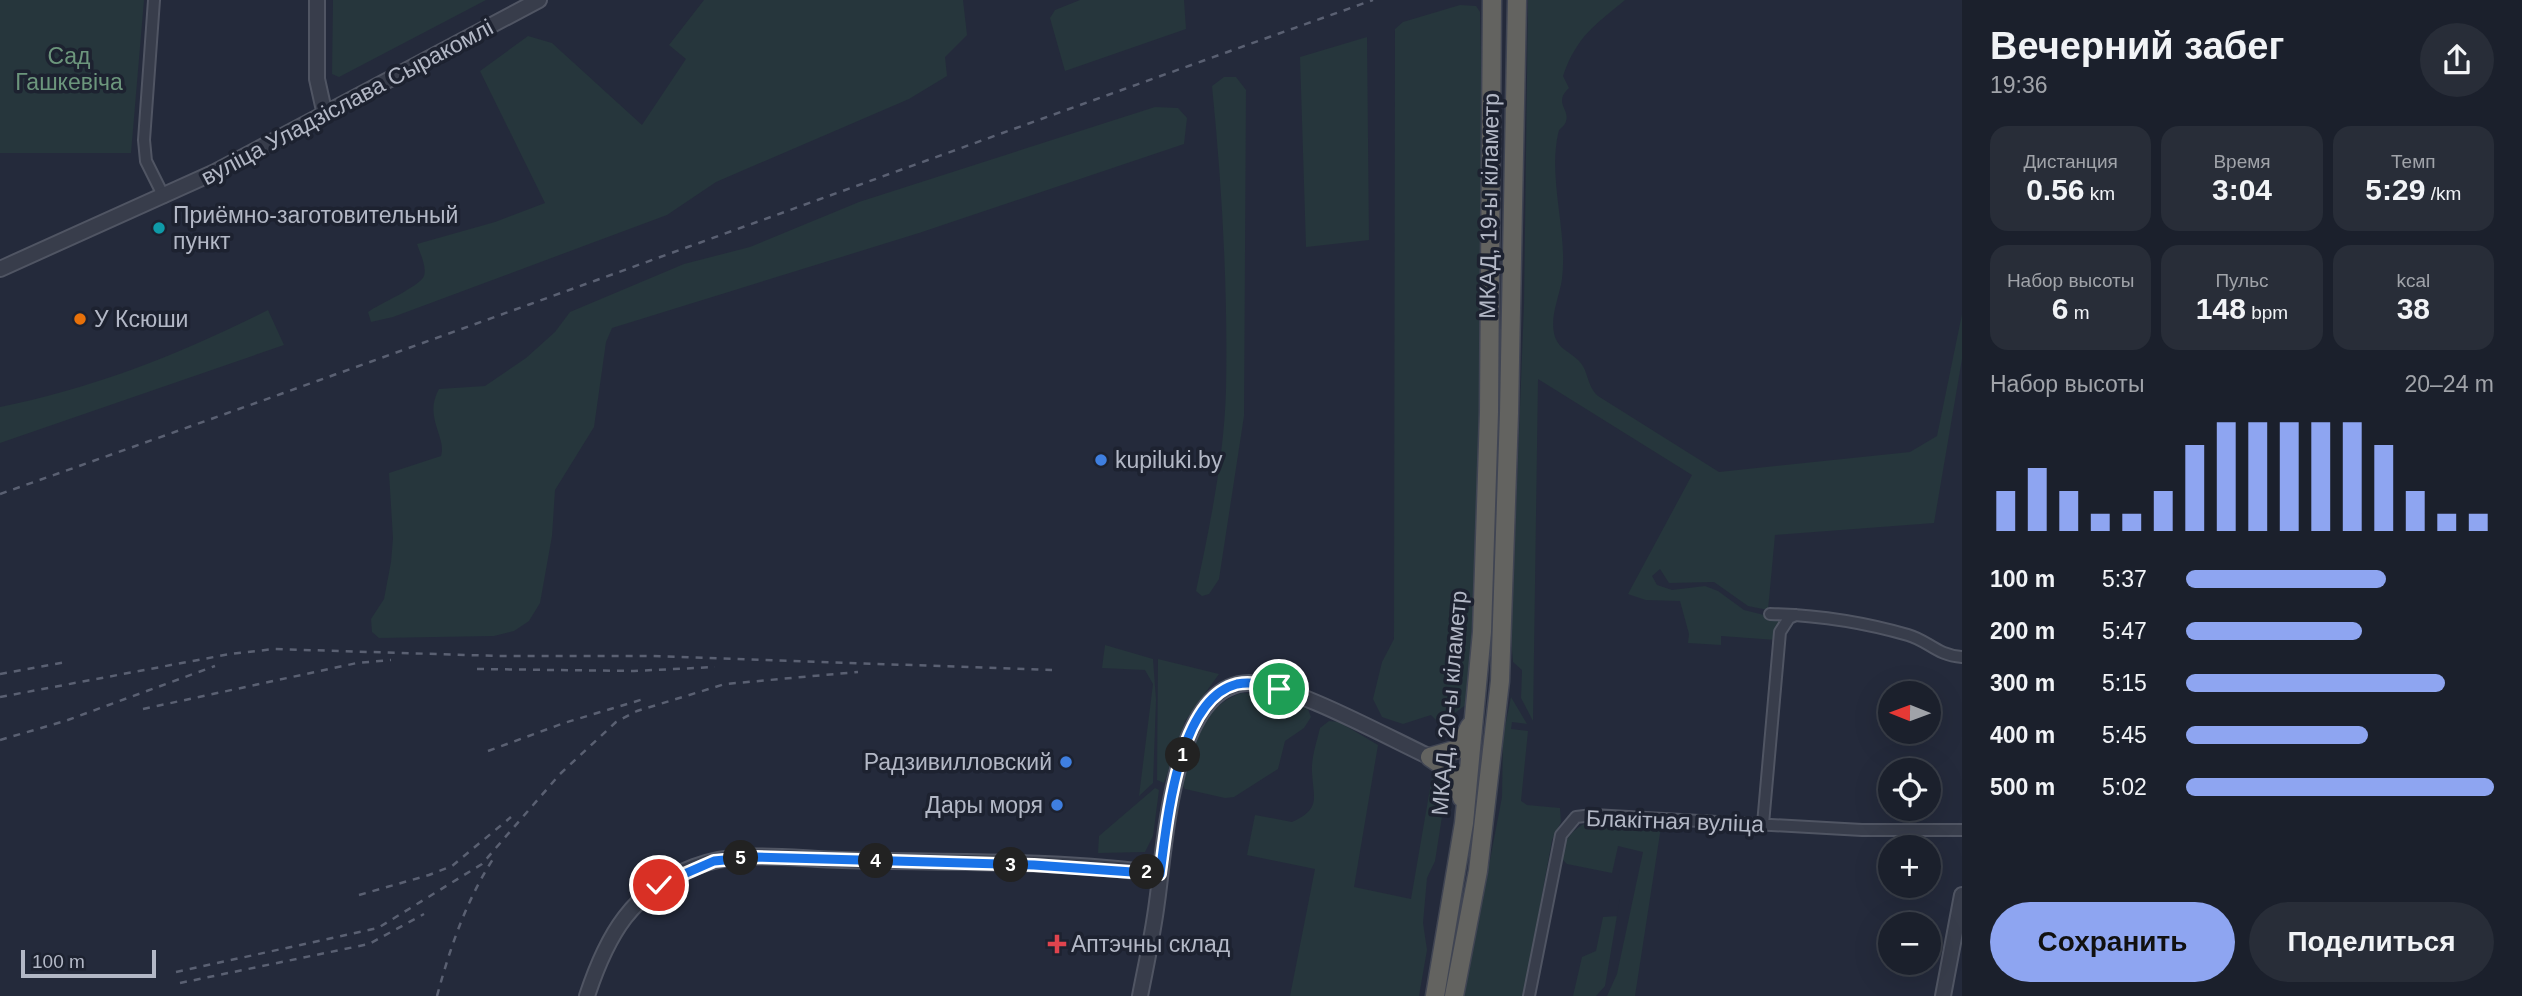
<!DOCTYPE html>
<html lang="ru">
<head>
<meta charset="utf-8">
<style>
	body { margin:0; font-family:Arial,sans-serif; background:#282d38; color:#f1f3f6; height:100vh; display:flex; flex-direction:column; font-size:26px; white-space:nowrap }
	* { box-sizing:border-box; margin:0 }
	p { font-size:23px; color:#a0a3a9 }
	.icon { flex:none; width:38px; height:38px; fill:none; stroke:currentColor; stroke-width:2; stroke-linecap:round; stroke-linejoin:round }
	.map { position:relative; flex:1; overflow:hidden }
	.details { display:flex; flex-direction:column; background:#1b202c; width:560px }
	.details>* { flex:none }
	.needle { width:46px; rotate:271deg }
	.controls { position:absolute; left:1878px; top:681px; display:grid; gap:14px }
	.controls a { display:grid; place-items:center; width:63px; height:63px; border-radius:50%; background:#1b202c; box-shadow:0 7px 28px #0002,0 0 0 2px #393e48; font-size:35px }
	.scale { position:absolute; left:21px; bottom:18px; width:135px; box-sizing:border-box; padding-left:7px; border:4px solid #b3b8c6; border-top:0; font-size:19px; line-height:24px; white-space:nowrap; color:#b3b8c6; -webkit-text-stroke:5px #1d2230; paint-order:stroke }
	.pin { position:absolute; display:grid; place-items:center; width:60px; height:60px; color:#fff; margin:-30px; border:4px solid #fff; border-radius:50%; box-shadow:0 2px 7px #0007 }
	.km { position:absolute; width:35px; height:35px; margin:-18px; border-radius:50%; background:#222; color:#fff; font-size:19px; line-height:35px; text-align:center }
	.round { display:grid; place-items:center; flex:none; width:74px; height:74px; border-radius:37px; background:#282d38 }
	.summary { display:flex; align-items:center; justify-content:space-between; height:119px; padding:0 28px }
	h1 { font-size:38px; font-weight:600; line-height:52px }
	.stats { display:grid; grid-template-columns:repeat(3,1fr); gap:10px; height:119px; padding:7px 28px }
	.stats div { display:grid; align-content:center; border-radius:18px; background:#282d38; text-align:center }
	.stats b { font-size:30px; font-weight:600 }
	.stats small { font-size:19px; font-weight:400 }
	.stats p { font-size:19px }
	.chart { height:196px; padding:14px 28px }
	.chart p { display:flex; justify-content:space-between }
	.chart svg { width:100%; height:126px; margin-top:7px; stroke:#8ea5f1; stroke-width:6 }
	.primary-button { display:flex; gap:14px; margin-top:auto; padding:14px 28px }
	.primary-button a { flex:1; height:80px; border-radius:42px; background:#8ea5f1; color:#111; font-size:28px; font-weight:600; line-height:80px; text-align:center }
	.primary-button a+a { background:#282d38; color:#f1f3f6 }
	ul { padding:0 28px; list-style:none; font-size:23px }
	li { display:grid; grid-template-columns:112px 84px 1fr; align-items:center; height:52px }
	li i { height:18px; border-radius:9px; background:#8ea5f1 }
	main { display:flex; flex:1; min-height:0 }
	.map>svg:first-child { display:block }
</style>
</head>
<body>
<main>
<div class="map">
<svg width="1962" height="996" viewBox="0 0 1962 996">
	<rect width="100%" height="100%" fill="#242a3b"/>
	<path fill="#26363c" d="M0 0H144L131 153H0Z
		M333 0H486L339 77 332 74Z
		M704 0H963L967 35 945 57 947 76 909 99 716 182 667 215 393 317 371 322 368 312C379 304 419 287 424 276 427 267 420 253 417 244L495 222 545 203 480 71 528 36 552 43 642 125 686 59 669 45Z
		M1080 0H1184L1186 29 1065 71 1050 18 1055 10Z
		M1528 0H1625C1594 26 1577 36 1563 76L1569 88C1553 103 1570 109 1566 121 1565 127 1559 127 1558 134 1548 181 1568 232 1562 279 1559 299 1549 317 1555 337 1559 349 1570 352 1578 360 1589 370 1586 385 1598 396L1719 472 1910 452 1937 436 1962 314V359L1934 523 1775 535 1768 610 1748 606 1714 582 1669 583 1660 569 1652 576 1657 585 1672 590 1705 586 1718 591 1744 610 1780 619 1776 640 1721 636V645L1688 643 1689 634 1680 601 1646 600 1628 594 1692 475 1538 379 1533 721 1521 698 1522 670 1513 662 1511 638 1524 304Z
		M1460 5 1476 6 1480 12 1485 254 1476 562 1467 704 1440 724 1431 715 1403 724 1382 717 1373 699 1382 662 1394 639 1395 29 1403 22Z
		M1367 37 1369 240 1306 247 1300 57Z
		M1224 77H1236L1246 90 1244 416 1219 579 1209 594 1202 596 1196 591C1210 525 1224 458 1226 390 1228 290 1222 186 1212 86Z
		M1155 107 1178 108 1187 118 1184 144 919 233 612 328 606 342 594 427 555 490 552 536 540 603 529 621 514 631 494 636 379 638 372 632 371 619 384 599 391 562 393 538 389 473 441 456C447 437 423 417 439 389L485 386 526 358 555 332 570 312 684 264 750 247 859 202Z
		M268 310 284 345 0 443V407C92 389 185 352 268 310Z
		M1105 645 1153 659 1156 700 1153 783 1139 796 1153 684 1145 670 1102 668Z
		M1158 659 1219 674 1185 721 1164 783 1157 780Z
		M1242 693 1263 694 1308 709 1311 717 1304 728 1285 741 1278 769 1234 797 1225 798 1185 789 1180 782C1192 747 1203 705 1242 693Z
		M1511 697 1527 724 1512 722 1511 729 1528 731 1521 801 1527 805 1560 808 1561 822 1552 840 1524 996H1464L1502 797 1503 737Z
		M1329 721 1339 722 1378 745 1354 887 1411 899 1433 771 1440 773 1444 782V804L1435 861 1427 878 1423 923 1427 950 1419 996H1290L1315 869 1247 855 1255 815 1292 822C1322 809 1313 797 1312 772 1311 758 1317 741 1320 728Z
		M1155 788 1159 790 1153 836 1145 852 1098 853 1099 836Z
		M1594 820 1661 827 1635 996H1607L1617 974 1643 852 1618 846 1612 873 1567 864 1560 857C1563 839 1576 825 1594 820Z
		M1620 898 1605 986 1596 996H1573L1582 957 1596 951 1603 917 1617 916Z"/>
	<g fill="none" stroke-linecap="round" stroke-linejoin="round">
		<defs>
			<path id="minor" d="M154 0 144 140 146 161 164 197
				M1770 614C1816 615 1863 622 1908 635 1929 641 1936 655 1962 657
				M1763 824 1780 632 1789 618 1796 615
				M1529 996 1561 835 1576 817 1593 815 1862 830H1962"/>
			<path id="tertiary" d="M317 0V79L325 115
				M0 269 215 172 539 0
				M587 996C607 935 632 891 694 867 740 849 794 859 842 860 947 863 1056 859 1160 874
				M1140 996C1146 965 1153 934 1157 902 1165 848 1172 684 1249 683 1289 683 1389 738 1430 757
				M1943 996 1962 895"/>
			<path id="trunk" d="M1430 757 1456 775 1462 798
				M1430 757 1458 749 1470 726
				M1435 996 1464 823 1482 632 1489 412 1492 0
				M1454 996 1478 871 1500 681 1509 413 1517 0"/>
		</defs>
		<use href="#minor" stroke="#505563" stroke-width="14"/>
		<use href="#tertiary" stroke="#505563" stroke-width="18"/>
		<use href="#trunk" stroke="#404553" stroke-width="21"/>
		<use href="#minor" stroke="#383d4b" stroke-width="10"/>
		<use href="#tertiary" stroke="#383d4b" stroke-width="14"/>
		<use href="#trunk" stroke="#636360" stroke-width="18"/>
		<path stroke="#5a6072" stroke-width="2.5" stroke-dasharray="7 7" stroke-linecap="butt" d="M0 494C459 332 915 163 1373 0
			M477 669 634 671 715 667
			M0 674 66 662
			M0 697 230 654 274 649 499 656H652L1052 670
			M143 709 357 663 391 660
			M0 740 65 721 215 666
			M488 751 564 723 647 698
			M359 895 429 875 452 866 511 817
			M176 972 378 928 482 864 560 774 616 722 637 711 725 684 858 672
			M180 983 369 944 424 914
			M437 996C450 948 466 901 493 859"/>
	</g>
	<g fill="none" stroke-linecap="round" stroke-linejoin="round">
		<defs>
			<path id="route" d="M659 885 714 861 755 857 1034 865 1160 874C1167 824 1177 699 1237 684 1252 681 1265 685 1279 689"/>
		</defs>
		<use href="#route" stroke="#fff" stroke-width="14"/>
		<use href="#route" stroke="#1a73e8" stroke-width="9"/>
	</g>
	<circle fill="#0f9aa8" stroke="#1d2230" stroke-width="2.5" cx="159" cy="228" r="7"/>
	<circle fill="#e8710a" stroke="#1d2230" stroke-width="2.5" cx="80" cy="319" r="7"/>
	<g fill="#3f7fe0" stroke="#1d2230" stroke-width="2.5">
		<circle cx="1101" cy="460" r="7"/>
		<circle cx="1066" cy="762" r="7"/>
		<circle cx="1057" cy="805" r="7"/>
	</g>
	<path fill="#e0444e" stroke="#1d2230" stroke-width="2.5" d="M1053.5 933.5h7v7h7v7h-7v7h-7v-7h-7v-7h7z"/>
	<g text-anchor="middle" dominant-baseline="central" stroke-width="7" stroke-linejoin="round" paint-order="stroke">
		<g font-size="23" fill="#6c967c" stroke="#1d2230">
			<text x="69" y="56">Сад<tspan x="69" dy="26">Гашкевіча</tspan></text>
		</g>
		<g font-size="23" fill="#b3b8c6" stroke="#1d2230">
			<text transform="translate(347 102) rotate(-28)">вуліца Уладзіслава Сыракомлі</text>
			<text transform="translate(1489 206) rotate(-89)">МКАД, 19-ы кіламетр</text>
			<text transform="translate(1449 703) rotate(-85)">МКАД, 20-ы кіламетр</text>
			<text transform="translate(1675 821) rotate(2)">Блакітная вуліца</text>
		</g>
		<g font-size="23" fill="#b3b8c6" stroke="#1d2230" text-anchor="start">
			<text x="173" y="215">Приёмно-заготовительный<tspan x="173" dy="26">пункт</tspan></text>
			<text x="94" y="319">У Ксюши</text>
			<text x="1115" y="460">kupiluki.by</text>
			<text x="1052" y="762" text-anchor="end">Радзивилловский</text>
			<text x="1043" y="805" text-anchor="end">Дары моря</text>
			<text x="1071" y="944">Аптэчны склад</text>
		</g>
	</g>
</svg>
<div class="controls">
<a><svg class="needle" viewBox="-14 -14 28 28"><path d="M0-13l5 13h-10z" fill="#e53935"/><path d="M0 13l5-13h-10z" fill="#a0a3a9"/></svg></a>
<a><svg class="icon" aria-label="locate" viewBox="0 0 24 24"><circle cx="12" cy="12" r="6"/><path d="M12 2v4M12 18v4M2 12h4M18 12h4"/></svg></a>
<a>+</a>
<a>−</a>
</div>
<div class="scale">100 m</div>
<div class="pin" style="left:1279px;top:689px;background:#1e9e55"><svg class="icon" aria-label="arrive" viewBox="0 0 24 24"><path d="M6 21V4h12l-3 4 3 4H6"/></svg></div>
<div class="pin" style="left:659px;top:885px;background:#d93025"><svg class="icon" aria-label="check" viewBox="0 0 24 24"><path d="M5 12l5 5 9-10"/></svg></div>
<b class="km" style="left:1183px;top:755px">1</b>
<b class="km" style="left:1147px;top:872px">2</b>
<b class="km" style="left:1011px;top:865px">3</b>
<b class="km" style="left:876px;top:861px">4</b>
<b class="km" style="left:741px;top:858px">5</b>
</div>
<section class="details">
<div class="summary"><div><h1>Вечерний забег</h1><p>19:36</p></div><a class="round"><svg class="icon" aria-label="share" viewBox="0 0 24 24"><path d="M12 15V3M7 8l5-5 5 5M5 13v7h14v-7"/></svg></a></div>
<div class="stats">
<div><p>Дистанция</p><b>0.56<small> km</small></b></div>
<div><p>Время</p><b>3:04</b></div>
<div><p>Темп</p><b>5:29<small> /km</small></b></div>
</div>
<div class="stats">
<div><p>Набор высоты</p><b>6<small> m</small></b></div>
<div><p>Пульс</p><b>148<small> bpm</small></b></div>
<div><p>kcal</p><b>38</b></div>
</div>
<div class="chart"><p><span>Набор высоты</span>20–24 m</p>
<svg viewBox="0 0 160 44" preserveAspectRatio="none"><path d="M5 44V30M15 44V22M25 44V30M35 44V38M45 44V38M55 44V30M65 44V14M75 44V6M85 44V6M95 44V6M105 44V6M115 44V6M125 44V14M135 44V30M145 44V38M155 44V38"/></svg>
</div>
<ul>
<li><b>100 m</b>5:37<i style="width:65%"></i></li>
<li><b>200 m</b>5:47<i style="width:57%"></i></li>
<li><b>300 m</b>5:15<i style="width:84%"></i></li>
<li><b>400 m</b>5:45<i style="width:59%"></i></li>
<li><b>500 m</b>5:02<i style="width:100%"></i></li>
</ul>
<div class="primary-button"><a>Сохранить</a><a>Поделиться</a></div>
</section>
</main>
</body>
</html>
